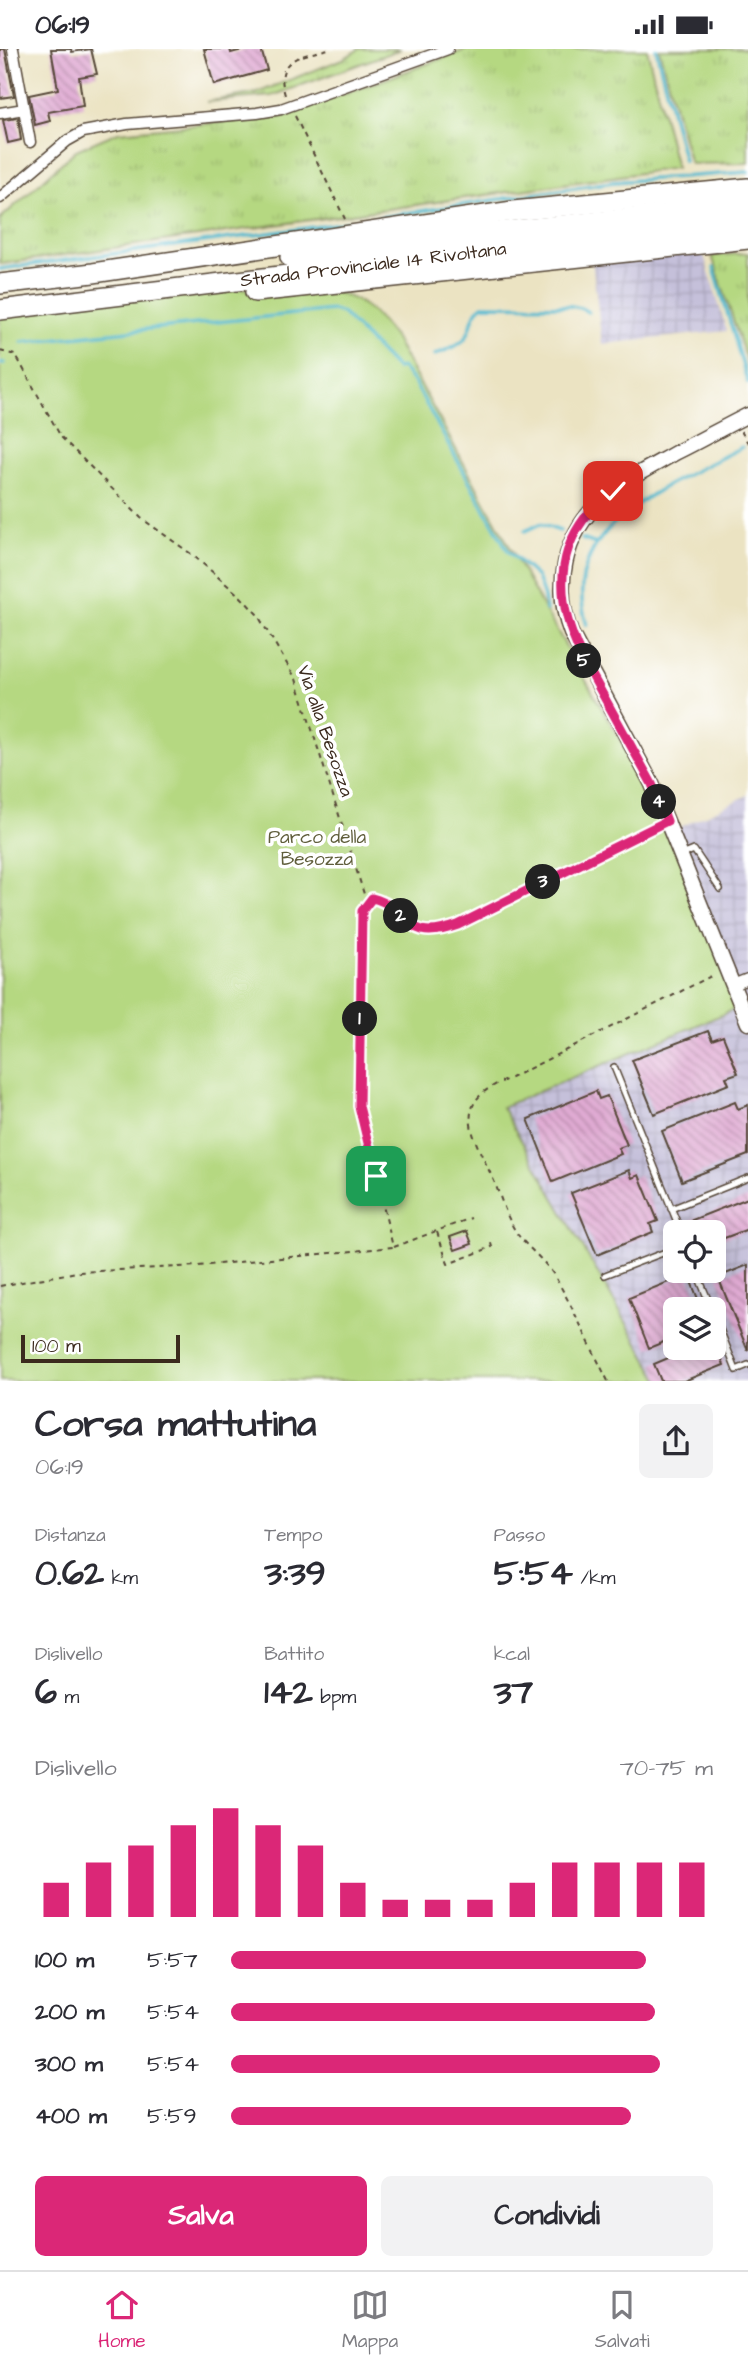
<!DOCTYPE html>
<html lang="it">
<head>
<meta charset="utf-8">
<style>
	body { margin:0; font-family:"Architects Daughter",sans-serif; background:#f2f2f3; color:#2b2b33; height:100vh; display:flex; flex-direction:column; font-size:26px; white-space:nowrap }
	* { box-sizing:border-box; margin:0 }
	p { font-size:23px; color:#7c7c81 }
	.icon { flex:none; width:38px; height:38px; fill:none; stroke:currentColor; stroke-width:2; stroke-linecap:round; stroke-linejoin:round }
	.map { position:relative; height:1332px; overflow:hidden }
	.sheet { display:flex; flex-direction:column; background:#fff; flex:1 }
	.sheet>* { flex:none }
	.buttons { position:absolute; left:663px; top:1171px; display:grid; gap:14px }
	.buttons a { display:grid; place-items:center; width:63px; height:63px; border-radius:10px; background:#fff; box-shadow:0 4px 18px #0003; font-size:35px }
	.scale { position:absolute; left:21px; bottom:18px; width:159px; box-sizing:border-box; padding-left:7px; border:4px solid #3b2a1e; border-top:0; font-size:19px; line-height:24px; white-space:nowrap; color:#3b2a1e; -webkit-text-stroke:5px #fff; paint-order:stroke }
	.pin { position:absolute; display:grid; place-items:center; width:60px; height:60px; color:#fff; margin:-30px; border-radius:14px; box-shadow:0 4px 10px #0006 }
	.km { position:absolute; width:35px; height:35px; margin:-18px; border-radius:50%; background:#222; color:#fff; font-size:19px; line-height:35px; text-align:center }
	.round { display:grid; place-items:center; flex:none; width:74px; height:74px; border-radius:10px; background:#f2f2f3 }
	.summary { display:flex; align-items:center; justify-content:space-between; height:119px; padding:0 35px }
	h1 { font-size:38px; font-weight:800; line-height:52px }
	.metrics { display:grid; grid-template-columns:repeat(3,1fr); gap:10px; height:119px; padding:7px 35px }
	.metrics div { display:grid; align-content:center }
	.metrics b { font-size:35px; font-weight:800 }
	.metrics small { font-size:19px; font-weight:400 }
	.metrics p { font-size:19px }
	.chart { height:196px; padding:14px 35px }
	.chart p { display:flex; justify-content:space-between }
	.chart svg { width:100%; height:126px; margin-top:7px; stroke:#db2777; stroke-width:6 }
	.button { display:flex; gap:14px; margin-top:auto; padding:14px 35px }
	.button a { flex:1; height:80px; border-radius:10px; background:#db2777; color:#fff; font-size:28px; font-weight:800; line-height:80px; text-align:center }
	.button a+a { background:#f2f2f3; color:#2b2b33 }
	ul { padding:0 35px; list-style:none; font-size:23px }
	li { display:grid; grid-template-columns:112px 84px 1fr; align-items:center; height:52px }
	li i { height:18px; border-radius:9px; background:#db2777 }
	.status { display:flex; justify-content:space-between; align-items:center; height:49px; padding:0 35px; background:#fff; direction:ltr }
	.status svg { height:19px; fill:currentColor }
	.dock { display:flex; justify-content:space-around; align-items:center; height:98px; border-top:2px solid #e1e1e2; background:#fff; font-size:19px; color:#7c7c81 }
	.dock a { display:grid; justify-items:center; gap:4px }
	.dock .current { color:#db2777 }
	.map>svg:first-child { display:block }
</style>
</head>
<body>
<div class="status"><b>06:19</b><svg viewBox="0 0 49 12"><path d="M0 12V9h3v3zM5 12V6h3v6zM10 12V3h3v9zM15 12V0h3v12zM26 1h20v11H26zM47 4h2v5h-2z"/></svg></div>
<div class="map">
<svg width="748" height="1332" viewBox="0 0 748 1332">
	<defs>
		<pattern id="industrial-grid" width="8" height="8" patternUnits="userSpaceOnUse" patternTransform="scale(1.75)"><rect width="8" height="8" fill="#c5c0da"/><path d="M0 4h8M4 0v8" fill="none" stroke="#aaa5bb"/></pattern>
		<pattern id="grass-tufts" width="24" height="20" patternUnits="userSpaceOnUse" patternTransform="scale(1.75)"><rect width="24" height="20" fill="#b5d881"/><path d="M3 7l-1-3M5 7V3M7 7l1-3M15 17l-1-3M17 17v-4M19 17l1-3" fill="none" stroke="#9dba6f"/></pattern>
		<pattern id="building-back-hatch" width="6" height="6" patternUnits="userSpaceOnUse" patternTransform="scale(1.75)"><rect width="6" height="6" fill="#e0aad3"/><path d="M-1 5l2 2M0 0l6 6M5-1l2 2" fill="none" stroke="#b78bab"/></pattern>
	</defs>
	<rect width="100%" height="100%" fill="#fff"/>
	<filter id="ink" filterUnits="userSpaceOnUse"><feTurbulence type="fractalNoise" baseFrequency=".0143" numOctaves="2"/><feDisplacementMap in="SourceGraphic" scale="14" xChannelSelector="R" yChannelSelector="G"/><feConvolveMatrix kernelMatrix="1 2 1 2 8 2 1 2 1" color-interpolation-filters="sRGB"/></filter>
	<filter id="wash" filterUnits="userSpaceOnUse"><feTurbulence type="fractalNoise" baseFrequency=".00686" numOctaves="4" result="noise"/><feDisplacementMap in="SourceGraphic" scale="28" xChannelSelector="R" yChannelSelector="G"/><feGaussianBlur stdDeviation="1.57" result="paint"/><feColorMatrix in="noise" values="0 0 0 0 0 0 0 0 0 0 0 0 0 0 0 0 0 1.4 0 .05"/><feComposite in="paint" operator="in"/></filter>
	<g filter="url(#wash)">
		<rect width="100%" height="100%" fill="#ebe3c2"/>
		<path fill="url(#industrial-grid)" fill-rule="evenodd" d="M702 200 727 282 602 295 592 210Z
			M748 746V1332H643L500 1057 668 784ZM676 1183H714V1222H676ZM676 1260H714V1298H676Z"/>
		<path fill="url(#grass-tufts)" stroke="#788150" stroke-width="2" d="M359 0H401L272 47 206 53 257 44 343 10Z
			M468 0H647L676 119 0 215V170L76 101 118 83 281 68Z
			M659 0H748V114L690 115Z
			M748 204V316L712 207Z"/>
		<path fill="#b5d881" stroke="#788150" stroke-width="2" d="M202 238 338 244C364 251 378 267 394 288L534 542 658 756 743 957 502 1058 660 1332H0V261Z"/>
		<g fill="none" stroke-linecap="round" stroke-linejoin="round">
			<path stroke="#50b8ce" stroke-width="3.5" d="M656 0 684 112
				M714 219 748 334
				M0 220 321 177 613 133 748 123
				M22 293 333 261 342 264 397 320 402 318 415 335 508 502 537 528 544 548 546 561
				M435 306C445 301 460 297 466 288 473 277 471 264 483 256L571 257 581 259 588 263
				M0 314H4
				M525 482 540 475 560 482
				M582 490 596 495
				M587 576C555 475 674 435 742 398"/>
		</g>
		<g id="blocks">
			<path fill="url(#building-back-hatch)" d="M0 0H5L14 47 0 49Z
				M51 0H71L72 3 91 0 97 25 79 28 83 57 48 63 50 72 35 76 29 46 58 40Z
				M204 0H230L231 4 246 0H261L267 21 214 36Z
				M18 69 21 91 8 94 3 71Z
				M708 982 712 991 723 987 738 1024 726 1028 729 1035 654 1065 632 1011Z
				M596 1042 599 1050 607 1047 627 1096 618 1099 621 1105 553 1133 528 1070Z
				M735 1053 738 1060 748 1056V1106L682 1132 662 1082Z
				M629 1121 632 1129 639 1126 658 1172 650 1175 653 1183 597 1206 571 1144Z
				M748 1149V1180L714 1193V1183H697L692 1171Z
				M467 1182 472 1195 455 1201 450 1188Z
				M748 1216V1302L718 1228Z
				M688 1225 702 1260H676V1288L649 1299 629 1249Z
				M694 1298H717L724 1316 684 1332H661L654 1315Z"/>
		</g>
	</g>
	<g filter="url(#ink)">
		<use href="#blocks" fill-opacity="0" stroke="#554637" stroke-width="2"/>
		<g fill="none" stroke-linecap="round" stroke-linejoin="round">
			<defs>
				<path id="service" d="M682 806 694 801 720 840
					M614 1018 681 1183
					M671 1160 748 1129
					M696 1222 712 1260
					M605 1226 676 1199
					M714 1265 736 1321 748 1316"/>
				<path id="minor" d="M13 0 30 93
					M0 64 24 60
					M0 149 67 92 83 83 127 75 257 64 281 60 448 0
					M733 936 748 930"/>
				<path id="tertiary" d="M748 366C724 378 701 391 677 403 651 418 623 431 601 452 564 485 553 538 571 584L652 735 748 974"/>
				<g id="trunk">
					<path d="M290 208 514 181 748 157"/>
					<path d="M0 235 93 224 513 162 748 139"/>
					<path d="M255 243 748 190"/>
					<path id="s1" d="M0 261 516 198 748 175"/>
				</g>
			</defs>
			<use href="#service" stroke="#554637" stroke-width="8"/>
			<use href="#minor" stroke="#554637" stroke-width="13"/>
			<use href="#tertiary" stroke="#554637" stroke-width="17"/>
			<use href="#trunk" stroke="#554637" stroke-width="22"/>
			<path stroke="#554637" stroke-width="2" stroke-dasharray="5 5" stroke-linecap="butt" d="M285 46C274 9 299 8 328 0
				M295 67 345 170
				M0 302 15 306 19 312 61 388 141 469 194 507 241 548 257 565 296 630 364 845C372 850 383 850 390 856 421 879 413 892 459 876L656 777
				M741 382 748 394
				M437 1183 448 1215 492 1198 490 1191
				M394 1198 471 1169
				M0 1237 77 1223 198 1217 393 1198 359 1057 362 862 372 850
				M608 1332C590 1297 574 1260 554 1226 544 1211 529 1200 518 1186 507 1170 501 1149 494 1132 473 1086 447 1052 511 1029L715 925"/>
			<use href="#service" stroke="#fff" stroke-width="5"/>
			<use href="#minor" stroke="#fff" stroke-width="10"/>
			<use href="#tertiary" stroke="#fff" stroke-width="14"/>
			<use href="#trunk" stroke="#fff" stroke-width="19"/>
		</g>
	</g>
	<g fill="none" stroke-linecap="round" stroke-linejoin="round" filter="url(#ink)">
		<defs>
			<path id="route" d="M376 1127 359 1057 362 862 372 849C416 861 401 896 458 876L667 772 652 735 581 606C552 545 554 485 613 442"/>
		</defs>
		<use href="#route" stroke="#fff" stroke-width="14"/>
		<use href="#route" stroke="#db2777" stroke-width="9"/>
	</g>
	<g text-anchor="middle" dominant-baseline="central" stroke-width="7" stroke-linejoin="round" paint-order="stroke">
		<g font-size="19" fill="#3b2a1e" stroke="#fff">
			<text stroke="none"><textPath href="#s1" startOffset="376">Strada Provinciale 14 Rivoltana</textPath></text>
			<text transform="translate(325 682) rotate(71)">Via alla Besozza</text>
		</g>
		<g font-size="19" fill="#605e3c" stroke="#fff">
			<text x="317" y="788">Parco della<tspan x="317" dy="22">Besozza</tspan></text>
		</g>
	</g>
</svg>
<div class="buttons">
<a><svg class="icon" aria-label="locate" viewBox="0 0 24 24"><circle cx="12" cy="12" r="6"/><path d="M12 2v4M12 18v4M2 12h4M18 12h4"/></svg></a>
<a><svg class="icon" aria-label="layers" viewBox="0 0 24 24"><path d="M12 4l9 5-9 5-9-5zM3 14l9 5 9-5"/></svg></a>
</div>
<div class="scale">100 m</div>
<div class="pin" style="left:376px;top:1127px;background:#1e9e55"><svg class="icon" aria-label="arrive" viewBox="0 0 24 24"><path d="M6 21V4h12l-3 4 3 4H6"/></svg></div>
<div class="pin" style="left:613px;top:442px;background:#d93025"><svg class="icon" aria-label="check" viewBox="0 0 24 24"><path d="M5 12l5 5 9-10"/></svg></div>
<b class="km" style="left:360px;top:970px">1</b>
<b class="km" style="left:401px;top:867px">2</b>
<b class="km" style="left:543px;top:833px">3</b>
<b class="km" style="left:659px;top:753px">4</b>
<b class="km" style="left:584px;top:612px">5</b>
</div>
<section class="sheet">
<div class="summary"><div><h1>Corsa mattutina</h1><p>06:19</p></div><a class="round"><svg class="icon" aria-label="share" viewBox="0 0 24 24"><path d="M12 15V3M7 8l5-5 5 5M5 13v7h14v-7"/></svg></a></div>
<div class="metrics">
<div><p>Distanza</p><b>0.62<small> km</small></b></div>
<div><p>Tempo</p><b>3:39</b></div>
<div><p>Passo</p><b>5:54<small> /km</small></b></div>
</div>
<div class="metrics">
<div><p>Dislivello</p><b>6<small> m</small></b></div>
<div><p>Battito</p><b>142<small> bpm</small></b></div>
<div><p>kcal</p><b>37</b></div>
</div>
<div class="chart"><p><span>Dislivello</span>70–75 m</p>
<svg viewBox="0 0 160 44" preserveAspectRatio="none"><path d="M5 44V32M15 44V25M25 44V19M35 44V12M45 44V6M55 44V12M65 44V19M75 44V32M85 44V38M95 44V38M105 44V38M115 44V32M125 44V25M135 44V25M145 44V25M155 44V25"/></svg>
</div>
<ul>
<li><b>100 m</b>5:57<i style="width:86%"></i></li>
<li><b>200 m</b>5:54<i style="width:88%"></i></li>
<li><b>300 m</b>5:54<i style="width:89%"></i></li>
<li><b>400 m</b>5:59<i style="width:83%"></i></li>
</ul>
<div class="button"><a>Salva</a><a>Condividi</a></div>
</section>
<nav class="dock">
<a class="current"><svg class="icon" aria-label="home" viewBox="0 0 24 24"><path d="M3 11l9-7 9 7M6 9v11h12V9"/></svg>Home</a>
<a><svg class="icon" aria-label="map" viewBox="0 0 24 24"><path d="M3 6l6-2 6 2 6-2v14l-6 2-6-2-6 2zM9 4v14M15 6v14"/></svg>Mappa</a>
<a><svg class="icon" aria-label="saved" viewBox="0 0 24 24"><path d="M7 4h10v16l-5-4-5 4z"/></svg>Salvati</a>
</nav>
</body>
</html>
